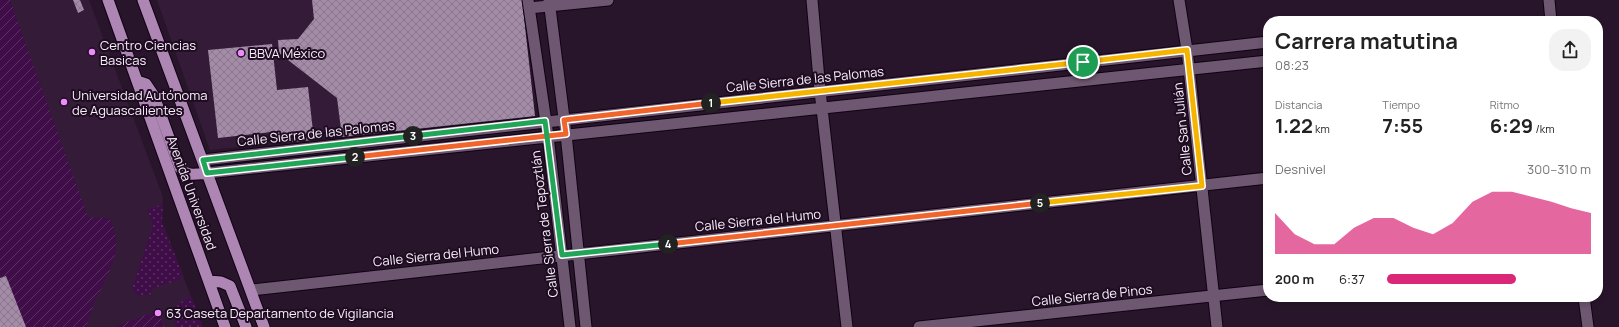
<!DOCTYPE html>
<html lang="es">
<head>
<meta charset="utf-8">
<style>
	body { margin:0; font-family:Manrope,sans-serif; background:#f2f2f2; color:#222; height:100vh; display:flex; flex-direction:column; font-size:15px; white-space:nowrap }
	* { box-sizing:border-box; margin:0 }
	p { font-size:13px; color:#767676 }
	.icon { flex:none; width:22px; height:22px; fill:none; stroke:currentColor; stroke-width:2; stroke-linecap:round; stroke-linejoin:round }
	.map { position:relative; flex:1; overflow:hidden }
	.drawer { position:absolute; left:1263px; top:16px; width:340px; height:286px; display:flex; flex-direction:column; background:#fff; border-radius:16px; box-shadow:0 2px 6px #0003 }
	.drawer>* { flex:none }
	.pin { position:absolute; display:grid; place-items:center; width:34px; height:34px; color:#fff; margin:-17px; border:2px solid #fff; border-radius:50%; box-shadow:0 1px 4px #0007 }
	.km { position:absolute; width:20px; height:20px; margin:-10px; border-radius:50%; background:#222; color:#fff; font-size:11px; line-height:20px; text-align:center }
	.round { display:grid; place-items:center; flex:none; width:42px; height:42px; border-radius:16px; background:#f2f2f2 }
	.head { display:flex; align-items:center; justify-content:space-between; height:68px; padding:0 12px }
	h1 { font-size:22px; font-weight:700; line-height:30px }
	.metrics { display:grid; grid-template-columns:repeat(3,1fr); gap:6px; height:68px; padding:4px 12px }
	.metrics div { display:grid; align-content:center }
	.metrics b { font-size:20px; font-weight:700 }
	.metrics small { font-size:11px; font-weight:400 }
	.metrics p { font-size:11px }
	.chart { height:112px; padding:8px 12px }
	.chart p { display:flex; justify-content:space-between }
	.chart svg { width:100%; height:72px; margin-top:4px; fill:#db2777; opacity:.7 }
	ul { padding:0 12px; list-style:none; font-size:13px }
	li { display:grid; grid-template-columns:64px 48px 1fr; align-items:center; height:30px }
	li i { height:10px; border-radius:5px; background:#db2777 }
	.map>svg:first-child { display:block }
</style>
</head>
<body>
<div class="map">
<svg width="1619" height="327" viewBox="0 0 1619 327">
	<defs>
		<pattern id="grass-dots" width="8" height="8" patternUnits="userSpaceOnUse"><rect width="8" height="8" fill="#3f0d47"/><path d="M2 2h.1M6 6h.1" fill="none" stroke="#5c3162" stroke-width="1.8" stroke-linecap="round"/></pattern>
		<pattern id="garden-furrows" width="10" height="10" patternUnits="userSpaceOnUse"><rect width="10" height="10" fill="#3f0d47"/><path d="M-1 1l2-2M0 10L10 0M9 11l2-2" fill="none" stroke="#5c3162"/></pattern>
		<pattern id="building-cross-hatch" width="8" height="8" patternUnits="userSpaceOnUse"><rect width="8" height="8" fill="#a48ca8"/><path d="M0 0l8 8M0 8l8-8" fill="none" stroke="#89778c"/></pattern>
	</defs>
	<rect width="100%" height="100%" fill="#28152b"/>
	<path fill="#341c38" d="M0 0H89L163 197 162 222 203 327H0Z
		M157 0H522L535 116 210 150Z"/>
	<path fill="url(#grass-dots)" d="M163 204 162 222 182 272 181 279 151 289 152 294 138 296 132 288 152 228V222L147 210Z
		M191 296 203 327H177L173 317 178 304Z"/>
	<path fill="url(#garden-furrows)" d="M0 0H10L88 217 109 218C127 250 107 274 94 303 91 311 89 319 86 327H0Z
		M154 312 155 317 160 315 164 327H114Z"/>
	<path fill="url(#building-cross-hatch)" d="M73 0H80L84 10 78 13Z
		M312 0H522L535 116 342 137 337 98 279 53 278 40 298 39 314 19Z
		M272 44 277 90 308 87 314 140 281 143 280 131 218 138 208 50Z
		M6 276 26 327H0V278Z
		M160 310 162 314 155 317 154 312Z"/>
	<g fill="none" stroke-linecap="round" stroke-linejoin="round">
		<defs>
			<path id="minor" d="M528 0 548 136 570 327
				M549 0 566 134 586 327
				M812 0 820 91 847 327
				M1179 0 1187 50 1217 327
				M1549 0 1551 21
				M529 8 608 0
				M203 160 1268 42
				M207 173C561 134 915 100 1268 61
				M251 290 1268 178
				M1584 297 1588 327
				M919 327 1268 290"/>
			<path id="primary" d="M108 0 225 327
				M143 0 264 327
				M137 81 146 84 154 96 180 168C186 177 197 174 207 173
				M209 281 221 282 230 286 246 327"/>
		</defs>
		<use href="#minor" stroke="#100213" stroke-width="13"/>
		<use href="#primary" stroke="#100213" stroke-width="13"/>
		<use href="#minor" stroke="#6e5771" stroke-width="11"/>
		<use href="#primary" stroke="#ae86b4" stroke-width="11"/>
	</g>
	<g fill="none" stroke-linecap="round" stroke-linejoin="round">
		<defs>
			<path id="split-1" d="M711 103 1083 62"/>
			<path id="split-2" d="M355 157 566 134 564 120 711 103"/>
			<path id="split-3" d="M355 157 207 173 203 160 413 136"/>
			<path id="split-4" d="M413 136 545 121 562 255 668 244"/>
			<path id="split-5" d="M668 244 1040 203"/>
			<path id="split-6" d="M1040 203 1202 186 1187 50 1083 62"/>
		</defs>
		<use href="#split-1" stroke="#fff" stroke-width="8"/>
		<use href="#split-2" stroke="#fff" stroke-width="8"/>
		<use href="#split-3" stroke="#fff" stroke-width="8"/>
		<use href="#split-4" stroke="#fff" stroke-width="8"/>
		<use href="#split-5" stroke="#fff" stroke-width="8"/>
		<use href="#split-6" stroke="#fff" stroke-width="8"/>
		<use href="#split-1" stroke="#f5b400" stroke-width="5"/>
		<use href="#split-2" stroke="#f0652b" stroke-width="5"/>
		<use href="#split-3" stroke="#22a559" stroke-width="5"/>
		<use href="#split-4" stroke="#22a559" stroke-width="5"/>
		<use href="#split-5" stroke="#f0652b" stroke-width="5"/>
		<use href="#split-6" stroke="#f5b400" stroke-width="5"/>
	</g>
	<g fill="#ec8cfb" stroke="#1e0c21" stroke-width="1.5">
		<circle cx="92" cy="52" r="4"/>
		<circle cx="241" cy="53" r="4"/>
		<circle cx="64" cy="102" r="4"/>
		<circle cx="158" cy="313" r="4"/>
	</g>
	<g text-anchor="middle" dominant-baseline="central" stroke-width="4" stroke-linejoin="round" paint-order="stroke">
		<g font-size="13" fill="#faedfc" stroke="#1e0c21" text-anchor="start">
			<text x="100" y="45">Centro Ciencias<tspan x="100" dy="15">Basicas</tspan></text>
			<text x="249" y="53">BBVA México</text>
			<text x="72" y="95">Universidad Autónoma<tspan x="72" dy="15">de Aguascalientes</tspan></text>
			<text x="166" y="313">63 Caseta Departamento de Vigilancia</text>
		</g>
		<g font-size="13" fill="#faedfc" stroke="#1e0c21">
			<text transform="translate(805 79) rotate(-6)">Calle Sierra de las Palomas</text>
			<text transform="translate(1182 129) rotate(-96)">Calle San Julián</text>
			<text transform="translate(316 133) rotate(-6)">Calle Sierra de las Palomas</text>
			<text transform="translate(192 193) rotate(70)">Avenida Universidad</text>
			<text transform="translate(758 220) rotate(-6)">Calle Sierra del Humo</text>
			<text transform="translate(544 224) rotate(-97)">Calle Sierra de Tepoztlán</text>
			<text transform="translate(436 255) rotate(-6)">Calle Sierra del Humo</text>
			<text transform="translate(1092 295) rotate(-6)">Calle Sierra de Pinos</text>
		</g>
	</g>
</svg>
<div class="pin" style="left:1083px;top:62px;background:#1e9e55"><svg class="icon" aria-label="arrive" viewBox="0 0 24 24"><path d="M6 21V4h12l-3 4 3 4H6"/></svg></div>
<b class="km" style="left:711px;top:103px">1</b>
<b class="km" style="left:355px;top:157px">2</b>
<b class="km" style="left:413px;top:136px">3</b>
<b class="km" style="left:668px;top:244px">4</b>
<b class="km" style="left:1040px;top:203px">5</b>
<section class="drawer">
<div class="head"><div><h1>Carrera matutina</h1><p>08:23</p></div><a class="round"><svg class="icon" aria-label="share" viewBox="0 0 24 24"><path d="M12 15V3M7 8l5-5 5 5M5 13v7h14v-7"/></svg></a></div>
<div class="metrics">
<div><p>Distancia</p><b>1.22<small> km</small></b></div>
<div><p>Tiempo</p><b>7:55</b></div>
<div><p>Ritmo</p><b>6:29<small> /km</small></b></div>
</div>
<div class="chart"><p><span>Desnivel</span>300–310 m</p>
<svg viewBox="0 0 160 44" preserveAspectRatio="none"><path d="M0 44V19L10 32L20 38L30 38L40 28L50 22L60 22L70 28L80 32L90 25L100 12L110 6L120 6L130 9L140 12L150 16L160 19V44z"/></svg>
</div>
<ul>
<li><b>200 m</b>6:37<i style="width:63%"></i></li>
</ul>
</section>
</div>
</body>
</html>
